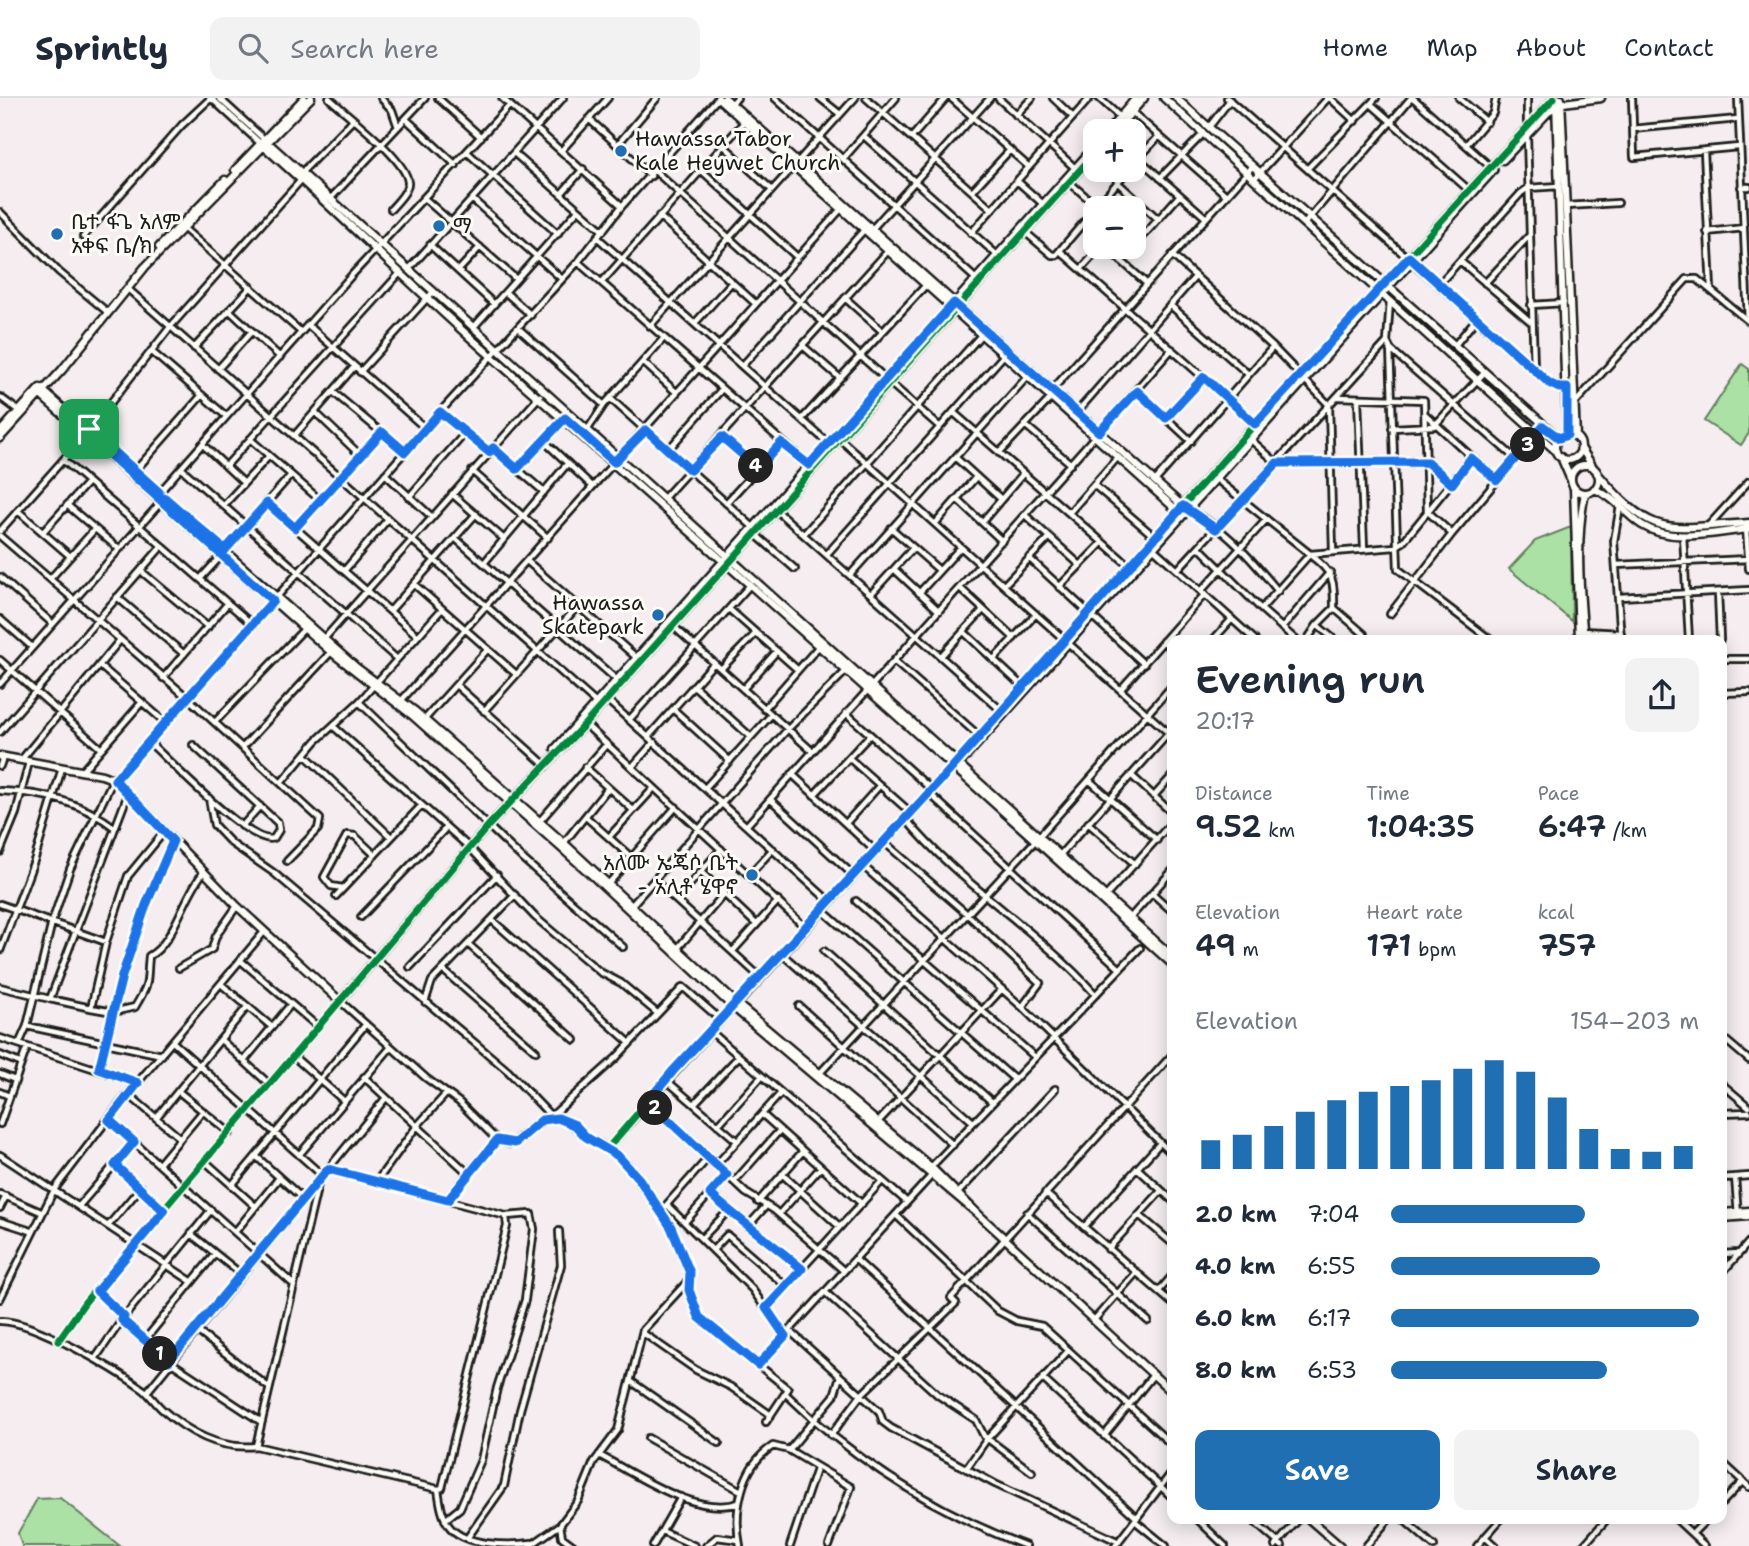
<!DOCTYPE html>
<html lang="en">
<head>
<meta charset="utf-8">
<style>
	body { margin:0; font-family:"Shantell Sans","Noto Sans Ethiopic",sans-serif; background:#f2f2f3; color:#1f2937; height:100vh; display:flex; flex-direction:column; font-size:26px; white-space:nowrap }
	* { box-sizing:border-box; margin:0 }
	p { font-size:23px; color:#747a83 }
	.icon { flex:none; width:38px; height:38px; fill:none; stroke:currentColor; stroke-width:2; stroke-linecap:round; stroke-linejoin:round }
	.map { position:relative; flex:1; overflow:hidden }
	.details { position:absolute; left:1167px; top:537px; width:560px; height:889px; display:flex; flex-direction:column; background:#fff; border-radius:14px; box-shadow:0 4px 18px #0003 }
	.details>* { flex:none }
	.tools { position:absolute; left:1083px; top:21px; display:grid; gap:14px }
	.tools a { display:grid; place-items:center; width:63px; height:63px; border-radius:14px; background:#fff; box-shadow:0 4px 18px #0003; font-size:35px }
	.pin { position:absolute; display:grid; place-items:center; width:60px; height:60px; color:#fff; margin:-30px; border-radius:14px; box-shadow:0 4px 10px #0006 }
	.km { position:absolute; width:35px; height:35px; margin:-18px; border-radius:50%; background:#222; color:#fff; font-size:19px; line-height:35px; text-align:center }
	.round { display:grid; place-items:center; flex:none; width:74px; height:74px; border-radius:14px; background:#f2f2f3 }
	.overview { display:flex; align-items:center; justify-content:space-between; height:119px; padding:0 28px }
	h1 { font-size:38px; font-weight:600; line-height:52px }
	.stats { display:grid; grid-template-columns:repeat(3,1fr); gap:10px; height:119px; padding:7px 28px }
	.stats div { display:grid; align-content:center }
	.stats b { font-size:30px; font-weight:600 }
	.stats small { font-size:19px; font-weight:400 }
	.stats p { font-size:19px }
	.chart { height:196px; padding:14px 28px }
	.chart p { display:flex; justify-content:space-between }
	.chart svg { width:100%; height:126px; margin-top:7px; stroke:#1f6fb2; stroke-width:6 }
	.cta { display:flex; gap:14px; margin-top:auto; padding:14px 28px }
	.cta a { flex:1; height:80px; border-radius:14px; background:#1f6fb2; color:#fff; font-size:28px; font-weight:600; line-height:80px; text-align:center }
	.cta a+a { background:#f2f2f3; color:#1f2937 }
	ul { padding:0 28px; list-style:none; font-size:23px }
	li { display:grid; grid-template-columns:112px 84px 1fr; align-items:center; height:52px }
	li i { height:18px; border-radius:9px; background:#1f6fb2 }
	header { display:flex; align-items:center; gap:42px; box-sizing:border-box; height:98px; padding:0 35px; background:#fff; border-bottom:2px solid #e0e1e3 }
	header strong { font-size:33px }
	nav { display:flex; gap:38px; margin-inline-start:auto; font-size:24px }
	.search { width:490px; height:63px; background:#f2f2f3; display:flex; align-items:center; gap:18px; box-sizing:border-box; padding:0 24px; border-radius:14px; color:#747a83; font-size:26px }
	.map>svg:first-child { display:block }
</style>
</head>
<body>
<header>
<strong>Sprintly</strong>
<div class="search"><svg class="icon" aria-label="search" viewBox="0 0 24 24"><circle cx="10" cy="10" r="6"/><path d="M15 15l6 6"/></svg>Search here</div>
<nav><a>Home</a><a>Map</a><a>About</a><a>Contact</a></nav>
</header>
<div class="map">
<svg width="1749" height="1448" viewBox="0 0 1749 1448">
	<rect width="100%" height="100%" fill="#f5edf0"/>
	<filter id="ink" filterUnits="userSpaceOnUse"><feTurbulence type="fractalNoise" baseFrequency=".0143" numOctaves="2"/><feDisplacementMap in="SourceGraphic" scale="14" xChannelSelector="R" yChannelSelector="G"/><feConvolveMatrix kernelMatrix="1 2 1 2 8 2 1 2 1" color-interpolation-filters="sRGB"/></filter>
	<g filter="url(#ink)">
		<path fill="#abe1a4" stroke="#647e60" stroke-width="2" d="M1742 266 1749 271V335L1741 347 1704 323Z
			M1571 429 1572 523 1509 471 1535 443Z
			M60 1400 120 1448H22L18 1435 37 1401Z"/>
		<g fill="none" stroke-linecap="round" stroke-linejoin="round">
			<defs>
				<path id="street" d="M211 0 260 45
					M219 0 264 41
					M329 0C347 17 406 61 408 84 409 93 396 105 391 111
					M381 0 392 12 398 29
					M438 0 481 39
					M502 0 622 108
					M775 0 976 181
					M820 0 840 16
					M866 0 992 111
					M951 0 1029 69
					M998 0 1075 70
					M1053 0 1073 19
					M1099 0 1120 19
					M1227 0 1549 285 1565 290
					M1330 0 1355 23
					M1413 0 1494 72
					M1459 0 1487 24
					M1527 0V29
					M1632 0 1634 59 1739 49
					M1738 0 1748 223
					M731 6 737 0
					M1371 6 1470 93
					M1132 14 1225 96
					M1016 17 1032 0
					M406 21 456 67
					M589 21 651 78
					M1209 29 1230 2
					M1632 31 1738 21
					M864 38 997 157
					M1527 38 1534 270
					M912 39 946 0
					M618 46 657 0
					M723 47 772 92
					M1466 47 1493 15 1496 0
					M561 53 608 0
					M1704 53 1711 191
					M467 54 558 136
					M514 55 603 133
					M843 61 896 0
					M1139 61 1205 119
					M1134 65 1159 38
					M1308 70 1376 0
					M701 72 796 158
					M655 73 886 281
					M300 76 352 23
					M1160 80 1203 36
					M1254 81 1328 0
					M1017 83 1043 106
					M1069 84 1099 110
					M1117 84 1158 121
					M1741 89H1749
					M972 93 1010 52
					M561 96 583 71
					M331 100 425 0
					M425 101 516 181
					M472 101 562 181
					M1566 108 1618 105
					M0 114 59 174 105 212
					M659 118 756 206
					M1305 125 1411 0
					M181 128 301 234
					M872 131 990 0
					M1025 134 1052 157H1056L1128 72
					M1707 134 1744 130
					M971 135 1090 0
					M83 139 182 27 211 0
					M597 139 828 345
					M430 147 494 206
					M1106 149 1146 185
					M1060 153 1256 326
					M1172 157 1273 249 1329 307 1333 453
					M1121 163 1179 98
					M1460 163 1531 224
					M578 164 809 367
					M1082 170 1101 149
					M409 171 563 0
					M458 173 480 149
					M602 184 744 24
					M1485 185 1529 138
					M1439 186 1521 95 1528 90 1559 88
					M128 191 596 605
					M505 194 531 217
					M845 200 882 233
					M1390 203 1387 244 1390 250 1398 471 1491 542
					M1170 207 1248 276
					M1531 207 1564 205
					M229 212 280 259
					M695 225 732 184
					M308 227 425 330
					M650 228 855 0
					M473 230 578 112
					M518 230 604 307
					M1455 247 1477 220
					M803 248 840 280
					M194 250 251 189
					M1390 251 1516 361
					M151 253 226 318
					M643 264 676 294
					M742 268 864 132
					M218 271 252 233
					M360 274 432 195
					M890 285 940 329
					M1052 292 1252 69
					M1137 293 1191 343
					M333 294 405 354
					M0 299 19 313
					M1338 299 1424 302 1427 413 1452 436
					M611 301 753 429
					M1358 301 1364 450
					M1575 305 1687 181H1697L1748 223
					M315 314 360 357
					M440 314 489 354
					M953 314 1132 470
					M1077 314 1195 179
					M1426 317 1497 382
					M1166 320 1204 279
					M802 321 926 187
					M1025 327 1071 366
					M1392 330 1434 328 1484 275
					M588 331 604 307 664 240
					M1099 334 1172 251
					M294 338 354 269
					M722 339 758 370
					M250 341 320 402
					M840 341 1172 638
					M1250 341 1277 365 1428 364 1452 386
					M543 342 591 387
					M202 346 244 385
					M493 350 544 394
					M668 352 721 292
					M999 355 1051 300
					M956 360 1001 401
					M63 362 253 527
					M226 368 400 175
					M181 370 397 561
					M517 371 565 321
					M135 373 202 297
					M472 373 548 440
					M385 376 432 419
					M1215 380 1310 456 1395 449 1403 444 1471 360
					M1155 383 1273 249
					M1094 387 1155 439
					M159 395 351 178 510 7
					M452 396 504 441
					M409 399 466 334
					M664 400 888 153
					M957 401 1002 443
					M267 405 418 538
					M726 405 781 345
					M67 407 119 451
					M224 407 269 358
					M1620 408 1614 443 1621 542
					M776 412 1003 614
					M1188 412C1223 427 1254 464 1278 493
					M18 413 70 458
					M1069 415 1118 359
					M1025 417 1080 467
					M982 424 1022 377
					M935 426 976 379
					M1709 427 1749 383
					M295 430 382 334
					M891 430 939 472
					M1746 430 1749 471
					M0 433 86 336 171 228 302 81
					M43 434 88 384
					M755 436 795 471
					M804 436 981 237
					M1683 437 1689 542
					M0 438 188 600 320 721 318 731 287 763
					M455 440 618 583
					M1199 449 1261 511
					M1153 450 1255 542
					M225 452 291 377
					M827 456 1004 257
					M1310 457C1334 475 1334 481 1334 510L1317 527
					M1029 460 1144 566
					M527 463 637 560
					M484 465 568 365
					M1616 467 1749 461
					M894 471 939 513
					M1178 471 1387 244
					M141 473 208 529
					M344 473 388 421
					M850 477 1027 279
					M0 479 53 526
					M50 481 95 431
					M200 481 222 457
					M414 486 516 576
					M1004 487 1049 440
					M1059 489 1102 445
					M960 490 1014 540
					M1202 492 1266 422
					M1718 494 1720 542
					M872 495 913 450
					M919 495 960 450
					M117 499 184 556
					M1619 499 1749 492
					M1334 510 1364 536
					M729 511 798 572
					M390 513 476 416
					M1390 516 1452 436 1543 328
					M0 521 32 549
					M672 527 812 653
					M1282 530 1330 474
					M963 533 1022 588
					M1582 533 1621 535
					M324 541 540 298
					M1213 542 1232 521
					M1296 542 1261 511 1310 456
					M1307 542 1317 527 1335 542
					M1163 543 1172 552
					M942 557 983 512
					M994 561 1036 516
					M1722 561H1749
					M0 562 100 650
					M894 563 978 637
					M99 567 166 625
					M721 571 756 535
					M163 580 228 505
					M0 586 162 403
					M456 587 543 665
					M694 588 751 639
					M743 591 777 553
					M1121 591 1205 496
					M1722 595 1749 594
					M606 601 829 803
					M359 604 524 762 623 849
					M400 604 841 111
					M673 611 730 663
					M764 611 819 548
					M484 613 578 508
					M846 615 932 692
					M424 622 488 551
					M629 622 750 487
					M215 624 305 530
					M585 626 805 829
					M334 629 470 750 535 819 600 874 621 885 657 915
					M0 634 162 448
					M648 639 714 565
					M149 644C169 662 252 750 274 740L279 732 278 725 193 647
					M243 649 331 554
					M305 657 391 739
					M849 660 910 714
					M22 661 120 542
					M0 668 3 659
					M585 669 633 712
					M632 669 654 644
					M82 673 142 604
					M792 676 874 752
					M1131 677 1172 715
					M1089 682 1157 742
					M281 685 316 643 359 604 442 511
					M705 690 771 617
					M0 693C42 694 82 704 115 730
					M929 695 1119 870
					M814 697 870 637
					M1154 698 1172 678
					M209 700 214 727 231 745 274 775 508 973 549 1016
					M770 701 852 776
					M586 719 632 760
					M905 720C960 787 1037 831 1094 895
					M539 724 606 647
					M846 725 880 687
					M1088 725 1135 766
					M747 727 1095 338
					M242 728 260 708
					M164 734 128 778 106 844 91 910 113 914 135 909C151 882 146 887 149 858 174 846 184 796 204 774
					M609 739 654 690
					M883 743 967 816 1040 885 1022 909
					M563 746 608 690
					M0 754 16 715 29 664
					M1059 758 1169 635
					M862 767 1022 909 1172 1056
					M701 774 756 826
					M749 777 773 751
					M655 783 760 879
					M609 785 676 709
					M343 790 331 788 324 779 347 737 355 738 375 757
					M1152 795 1172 813
					M336 798 421 708
					M1105 799 1172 724
					M676 802 721 751
					M856 803 1035 959
					M0 806 106 844
					M631 808 787 632 846 573
					M822 812 1014 981
					M361 819 446 730
					M1129 821 1172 773
					M492 822 630 945
					M468 846 575 942
					M677 851 724 796
					M0 853 35 760 62 670
					M733 853 778 803
					M824 853 992 1004
					M782 856 973 1024
					M240 862 318 929
					M410 869 497 777
					M179 870 212 851 216 838 237 808
					M443 872 536 953
					M221 886 272 929
					M0 889 50 901 128 696
					M50 901 91 910
					M425 904 432 883 515 797
					M799 908 953 1047
					M27 928 162 957
					M709 932 907 1104
					M1722 939 1749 962
					M0 940 138 985
					M221 942 269 986
					M174 945 323 1078
					M19 946 27 928 52 824 70 771 110 688 440 314 578 164 622 108 718 0
					M0 957 20 965
					M293 958 343 1002
					M244 963 291 906
					M99 971 122 879 146 807 173 743
					M820 975 1036 742 1172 588
					M0 976 15 982
					M364 979 468 1075 497 1042
					M666 982 737 1043
					M1722 986 1749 1009
					M178 993 230 1035
					M0 994 9 998
					M128 996 180 1040
					M648 1003 746 1095 774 1112 844 1173
					M694 1006 739 958
					M1722 1015 1749 1014
					M762 1016 862 1106
					M156 1020 247 909
					M109 1022 293 1186
					M542 1022 558 1019 569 1024 586 1039 608 1050 627 1066 671 1129 689 1175V1192L699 1219 788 1291 766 1324
					M879 1023 1002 891
					M0 1026 27 949
					M718 1027 762 978
					M608 1050 733 909
					M0 1057 191 1183
					M299 1057 391 949
					M257 1059 303 1101
					M206 1064 255 1108
					M159 1066 203 1013
					M115 1067 164 1113
					M716 1067 781 995
					M931 1069 1140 850
					M1137 1070 1172 1102
					M328 1071 506 1118 531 1116 534 1131 525 1202 497 1290 481 1362 460 1410 445 1422
					M782 1076 840 1129
					M1735 1079 1738 1117
					M1722 1080 1749 1078
					M377 1083 417 1028 446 996
					M734 1084 780 1032
					M232 1087 366 926
					M959 1094 1055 991
					M711 1095C740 1123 771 1144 802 1171
					M1045 1095 1172 1205
					M0 1096 41 1114
					M448 1102 468 1075
					M758 1104 803 1053
					M667 1107 752 1191 785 1238
					M79 1108 134 1044
					M0 1110 6 1098
					M661 1113 708 1060
					M1027 1115 1148 1223
					M779 1116 821 1069
					M1139 1117 1172 1145
					M897 1118 998 1213 1017 1223 1042 1228 1172 1347
					M0 1123 31 1133
					M685 1124 727 1077
					M108 1128 141 1089
					M748 1128 766 1108
					M1084 1129 1160 1045
					M235 1134 279 1080
					M191 1136 242 1177
					M702 1140 729 1112
					M1108 1151 1161 1093
					M713 1152 727 1137 786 1188
					M1722 1156 1739 1155
					M855 1161 1137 1420
					M1722 1175 1749 1144
					M97 1193 124 1219
					M1159 1193 1172 1178
					M825 1194 938 1297 976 1322 984 1338 1032 1374
					M0 1201 54 1092 118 1008 264 834
					M766 1210 882 1083
					M122 1222 169 1263 260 1323
					M1094 1222 1137 1174
					M0 1223C33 1222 116 1272 144 1292 151 1298 156 1306 163 1312 189 1335 220 1352 256 1348L438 1391
					M196 1232 267 1288
					M790 1233 879 1313 883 1324 891 1330 995 1386 1119 1444
					M643 1235 696 1272 731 1289 771 1317
					M58 1243 85 1204 340 903 426 980 459 1004 497 1042 510 1046 556 1014 616 960 683 889 721 922
					M144 1243 215 1156
					M95 1261 124 1219 211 1112
					M758 1267 932 1077
					M1043 1281 1172 1399
					M632 1284 719 1345
					M147 1294 385 1001
					M786 1296C855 1363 936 1414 1026 1448
					M831 1337 861 1297 956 1205 951 1200 1172 957
					M1104 1338 1153 1277
					M648 1340 741 1393
					M256 1348 318 1086
					M789 1352 834 1298 840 1278
					M599 1357C637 1377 696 1419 739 1405
					M1722 1364 1749 1389
					M966 1371 987 1341 1068 1253
					M438 1391 442 1390 507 1128 506 1118
					M438 1391C440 1403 441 1417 449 1428 464 1448 508 1448 532 1445
					M1722 1405 1743 1383
					M1197 1421 1225 1448
					M1251 1421 1282 1448
					M1403 1421 1434 1448
					M1676 1421 1705 1448
					M1135 1423 1166 1448
					M560 1427 562 1439 574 1448
					M664 1434 695 1448
					M1692 1436 1707 1421
					M468 1439 504 1388 520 1312 561 1167 559 1133
					M1485 1439 1495 1448
					M530 1448 560 1427 578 1403 594 1364 618 1332 643 1232 687 1184
					M653 1448 681 1399
					M706 1448 717 1439 739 1442
					M740 1448C733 1413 741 1368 773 1348L789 1352 851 1389 829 1448
					M790 1448 816 1371
					M1115 1448 1172 1374
					M1275 1448 1299 1421
					M1366 1448 1389 1421
					M1477 1448 1501 1421
					M1583 1448 1607 1421"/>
				<path id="secondary" d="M718 0 1180 415
					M725 0 1186 411
					M1164 0 1556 353
					M1176 0 1559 340
					M1561 0 1576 339
					M1556 5 1567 337
					M1108 33 1136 0
					M1115 33 1144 0
					M264 41 1172 858
					M260 45C339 114 412 189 491 258 720 459 947 662 1172 866
					M1503 62 1556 6 1601 0
					M235 72 304 0
					M159 149 225 82
					M40 290 357 570 416 614 564 745 737 906 931 1069 979 1117
					M37 294 331 554 414 619 595 780 733 909 978 1116
					M0 334 39 291
					M1555 349a13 13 0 1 1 26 0a13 13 0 1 1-26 0Z
					M0 340 62 272 145 169 311 0
					M1581 350 1593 369
					M1561 359 1570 380
					M1571 381a14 14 0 1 1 28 0a14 14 0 1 1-28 0Z
					M1597 375C1655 443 1667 430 1749 425
					M1574 390 1579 542
					M1594 391C1614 398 1625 416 1642 427 1672 446 1715 434 1749 431
					M1584 542C1580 496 1575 441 1585 395
					M555 651 1096 47
					M0 658 102 677 115 682 237 808 340 903 489 727 585 626 1096 54
					M960 665 1491 75
					M737 906 950 672 1255 326 1554 0
					M1722 1115 1749 1113
					M978 1116 1172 1294
					M1722 1120 1749 1118
					M1309 1421 1340 1448"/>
			</defs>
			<use href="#street" stroke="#1c1c1c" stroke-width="10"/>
			<use href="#secondary" stroke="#1c1c1c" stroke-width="11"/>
			<use href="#street" stroke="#fdfcf7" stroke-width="4.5"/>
			<use href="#secondary" stroke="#fdfcf7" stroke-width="6"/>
			<defs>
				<path id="cycleway" d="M608 1050 709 932 950 672 1255 326 1554 0
					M58 1243 85 1204 489 727 585 626 1096 54"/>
			</defs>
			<use href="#cycleway" stroke="#fdfcf7" stroke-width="11"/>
			<use href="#cycleway" stroke="#00873e" stroke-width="7"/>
		</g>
	</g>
	<g fill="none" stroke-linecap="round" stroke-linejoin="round" filter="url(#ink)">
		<defs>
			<path id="route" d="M89 331 159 394 156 398 273 503 115 682 173 743 146 807 122 878 99 971 138 985 109 1022 134 1044 115 1067 164 1113 97 1193 124 1219 122 1222 169 1263 328 1071 448 1102 497 1042 515 1045 542 1022 558 1020 575 1027 586 1039 618 1058 639 1081 671 1129 690 1175 689 1192 699 1219 758 1267 785 1238 766 1210 802 1171C771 1144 740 1123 710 1096L727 1077 648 1003 673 973 950 672 1183 408 1216 431 1277 365 1427 364 1452 386 1471 360 1497 382 1543 328 1559 340 1567 337V290H1559L1549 285 1409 159 1255 326 1204 279 1166 320 1137 293 1099 334 954 205 809 367 781 345 758 370 722 339 690 372 646 332 614 364 565 320 517 371 493 350 489 354 440 314 405 354 382 334 295 430 267 405 225 452 165 400 162 403 156 398 86 336 89 331"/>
		</defs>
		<use href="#route" stroke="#fff" stroke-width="14"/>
		<use href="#route" stroke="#1a73e8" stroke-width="9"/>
	</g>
	<g fill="#1f6fb2" stroke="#fdfcf7" stroke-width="2.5">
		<circle cx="621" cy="53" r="7"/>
		<circle cx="439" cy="128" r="7"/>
		<circle cx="57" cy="136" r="7"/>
		<circle cx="658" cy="517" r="7"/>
		<circle cx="752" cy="777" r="7"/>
	</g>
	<g text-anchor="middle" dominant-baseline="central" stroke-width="6" stroke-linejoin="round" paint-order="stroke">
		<g font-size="21" fill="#1c1c1c" stroke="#fdfcf7" text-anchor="start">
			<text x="635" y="41">Hawassa Tabor<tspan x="635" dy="24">Kale Heywet Church</tspan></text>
			<text x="71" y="124">ቤተ ፋጌ አለም<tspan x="71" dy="24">አቀፍ ቤ/ክ</tspan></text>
			<text x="453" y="128">ማ</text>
			<text x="644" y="505" text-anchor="end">Hawassa<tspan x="644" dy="24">Skatepark</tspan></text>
			<text x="738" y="765" text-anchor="end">አለሙ ኤጄሶ ቤት<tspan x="738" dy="24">- አሊቶ ሄዋኖ</tspan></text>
		</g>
	</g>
</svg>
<div class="tools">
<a>+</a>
<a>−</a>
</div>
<div class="pin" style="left:89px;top:331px;background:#1e9e55"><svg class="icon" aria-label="arrive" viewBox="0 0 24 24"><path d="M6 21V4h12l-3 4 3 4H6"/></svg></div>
<b class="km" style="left:160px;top:1256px">1</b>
<b class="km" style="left:655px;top:1010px">2</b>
<b class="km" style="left:1528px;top:347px">3</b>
<b class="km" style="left:756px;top:368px">4</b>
<section class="details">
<div class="overview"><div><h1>Evening run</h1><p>20:17</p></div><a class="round"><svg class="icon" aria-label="share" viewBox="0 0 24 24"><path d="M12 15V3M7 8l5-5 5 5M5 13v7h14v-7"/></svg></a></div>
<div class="stats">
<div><p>Distance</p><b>9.52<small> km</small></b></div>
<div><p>Time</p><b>1:04:35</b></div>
<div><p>Pace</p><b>6:47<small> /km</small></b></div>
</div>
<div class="stats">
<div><p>Elevation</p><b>49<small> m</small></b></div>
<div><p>Heart rate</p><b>171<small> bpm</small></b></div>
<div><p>kcal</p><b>757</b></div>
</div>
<div class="chart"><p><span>Elevation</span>154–203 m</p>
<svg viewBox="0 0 160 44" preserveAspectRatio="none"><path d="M5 44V34M15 44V32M25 44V29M35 44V24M45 44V20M55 44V17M65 44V15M75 44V13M85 44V9M95 44V6M105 44V10M115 44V19M125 44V30M135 44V37M145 44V38M155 44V36"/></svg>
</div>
<ul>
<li><b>2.0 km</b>7:04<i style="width:63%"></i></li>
<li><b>4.0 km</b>6:55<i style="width:68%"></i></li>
<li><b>6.0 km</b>6:17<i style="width:100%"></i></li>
<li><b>8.0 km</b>6:53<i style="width:70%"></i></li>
</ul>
<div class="cta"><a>Save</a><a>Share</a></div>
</section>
</div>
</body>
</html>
